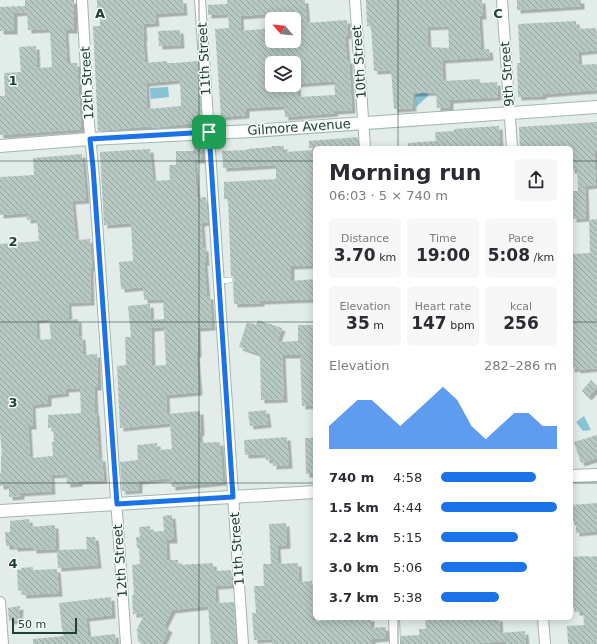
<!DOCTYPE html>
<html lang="en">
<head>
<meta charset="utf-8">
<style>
	body { margin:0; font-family:"DejaVu Sans",sans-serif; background:#f7f7f7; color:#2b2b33; height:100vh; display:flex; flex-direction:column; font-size:15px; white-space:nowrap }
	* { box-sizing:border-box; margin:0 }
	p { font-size:13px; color:#7c7c81 }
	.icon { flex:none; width:22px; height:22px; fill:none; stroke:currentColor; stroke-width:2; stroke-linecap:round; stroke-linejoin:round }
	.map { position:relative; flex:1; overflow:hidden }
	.panel { position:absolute; left:313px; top:146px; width:260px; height:474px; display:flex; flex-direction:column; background:#fff; border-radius:6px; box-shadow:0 2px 10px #0003 }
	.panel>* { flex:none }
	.needle { width:26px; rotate:297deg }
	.tools { position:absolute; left:265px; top:12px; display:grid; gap:8px }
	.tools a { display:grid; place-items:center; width:36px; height:36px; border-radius:6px; background:#fff; box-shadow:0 2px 10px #0003; font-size:20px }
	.scale { position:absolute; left:12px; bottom:10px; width:65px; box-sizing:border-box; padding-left:4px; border:2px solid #213f3a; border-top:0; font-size:11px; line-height:14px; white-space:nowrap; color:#213f3a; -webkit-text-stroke:3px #f3f9f6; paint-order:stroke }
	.pin { position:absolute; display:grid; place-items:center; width:34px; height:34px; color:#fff; margin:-17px; border-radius:8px; box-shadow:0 2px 6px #0006 }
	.round { display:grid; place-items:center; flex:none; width:42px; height:42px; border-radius:6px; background:#f7f7f7 }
	.headline { display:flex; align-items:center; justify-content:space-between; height:68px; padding:0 16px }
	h1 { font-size:22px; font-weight:700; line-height:30px }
	.stats { display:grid; grid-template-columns:repeat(3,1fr); gap:6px; height:68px; padding:4px 16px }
	.stats div { display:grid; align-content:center; border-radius:6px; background:#f7f7f7; text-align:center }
	.stats b { font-size:17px; font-weight:700 }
	.stats small { font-size:11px; font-weight:400 }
	.stats p { font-size:11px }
	.chart { height:112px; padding:8px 16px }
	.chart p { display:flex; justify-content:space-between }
	.chart svg { width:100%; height:72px; margin-top:4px; fill:#1a73e8; opacity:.7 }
	ul { padding:0 16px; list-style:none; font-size:13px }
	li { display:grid; grid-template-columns:64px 48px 1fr; align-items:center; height:30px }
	li i { height:10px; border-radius:5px; background:#1a73e8 }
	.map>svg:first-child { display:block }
</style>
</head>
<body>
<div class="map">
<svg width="597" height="644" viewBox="0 0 597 644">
	<defs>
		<pattern id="building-back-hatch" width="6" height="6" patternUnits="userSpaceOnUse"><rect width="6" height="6" fill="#b7c8c2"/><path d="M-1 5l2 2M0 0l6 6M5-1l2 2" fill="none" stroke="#94a49f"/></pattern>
		<filter id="shadow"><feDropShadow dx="3.5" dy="3.5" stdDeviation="0" flood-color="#0004"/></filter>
	</defs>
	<rect width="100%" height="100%" fill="#e2ede9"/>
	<path fill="#87c2d5" d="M168 87 169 97 151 99 150 88Z
		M424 92 429 95 416 107 415 95Z
		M584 416 591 430 583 431 576 422Z"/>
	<path fill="url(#building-back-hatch)" fill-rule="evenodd" filter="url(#shadow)" d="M25 0H74V30H65L67 63H77L81 129 0 135V96H5L4 73 21 72 19 47 36 46 37 68 52 67 50 31H48V29L28 30 27 12 14 13V31H0V7L25 6Z
		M97 0H183L184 12 155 14 156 23 143 24 144 37 143 38 145 63 167 61V63H175L198 61 202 122 152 128V126L98 131 93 26H100V8L97 9ZM180 80 181 106 147 109 146 83Z
		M227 0H305L307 23 347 20 348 35 345 36 347 60H349L352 110 334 111 335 113 285 117 284 106 246 108V115L221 117 215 29 229 28 228 14 208 15V5L227 4ZM266 14V19H294V41H272V28L241 31 240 16ZM272 63H294V84L334 81 335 95 298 97 297 85H272Z
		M366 0H482L483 16H479L481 49H489L490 57 442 60 443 81 480 79V83L497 82 498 97 450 100V107L437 108 436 92 412 93 413 108 394 109 391 70 374 71 371 26H367ZM448 26 449 48 428 47 427 27Z
		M517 0H581V6L517 10Z
		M576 21 577 29 596 28 597 50 578 52 579 65 597 64V90L543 94V96L518 97 517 63H520L518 24Z
		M180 30 181 45 159 46 158 31Z
		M597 122V152H594L596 185 585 186 586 218 573 219 571 191H578L577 170H571V148H520L519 127Z
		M499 126 500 148H408V143L436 141 435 132 454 131V129Z
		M358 137V148H309V141Z
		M194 146H202V160H194L197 198 206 197 208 222 201 223 203 248H205L206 262H204L207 296H210L212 327 197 328 198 354H196L199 392 166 395 167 414 200 411 201 432 199 433 200 443 220 442 223 482 172 487 171 478 139 481V490L122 491 120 462 138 460 137 445 157 443V450L172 449 170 423 120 428 117 366 126 365 125 337H131L128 306 150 304 151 320 164 319 163 299 144 300 143 287 121 289 119 262 133 261 131 223 104 225 100 152 150 149 153 181 170 180 169 165H176V151H194ZM164 327 166 365 152 366 151 328Z
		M272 146H284V152L315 150V265L291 266V281L315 279V299L261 301V303L234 304 233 283 234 280 233 276H231L228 199H224V182L276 179V165L223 168 222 151 247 150V149L272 147Z
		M82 154 86 200 72 201 76 240 90 239 92 268H90L91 302 68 303 69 320 78 319 79 337 82 336 83 355 97 354 98 387H94L95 412H96L99 458H102L104 480 79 481V483L67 484 66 474 51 475 52 491 21 493V496L9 497V485L0 486V473H1V455H2L0 432V244L39 241 37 219 27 220V213L0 215V177L34 175 33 158ZM49 319 51 339 37 340 36 320ZM80 388 81 413 48 415V428L53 427 54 442H52L53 456 30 458 28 426H33L32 405 48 403V395L66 393 65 389Z
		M597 219V368L577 370V368L571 369V254L590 253 589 220Z
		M258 320 282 328 277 342 298 341V325H315V405L302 406 300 355H282L284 399 261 400 260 354 239 347 247 322 256 325Z
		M591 380 597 387 588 397 582 391Z
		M266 410 268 424 250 426 248 412Z
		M597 435V458L581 463 574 442Z
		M287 437 289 465 273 466V459L266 460 265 454 245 455 244 440Z
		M305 438H315V474H306Z
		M597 503V531L576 533V521L571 522V505Z
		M172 515 174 540H166L167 560H178V565L213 563 214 571 231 570 232 585 215 586 216 603 234 602 236 644H211L208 606 172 610 164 626 169 629 162 644H142L138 641 137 629 145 613 133 614 132 595H134L132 565 140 564 139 548H137L136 537H140L139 527 150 526V532L164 531 163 516Z
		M29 519 30 527 55 525 56 549 33 550V547L14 548V546H6L5 532H10V521Z
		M286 523 287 545 277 546 278 564 298 563 299 582 312 581 313 621 332 620V618H371V628L386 627V638L372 639V644H272V639L254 640 252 613H256L254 586H264L263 564H271L269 524Z
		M86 537H95L98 565 58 568 57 550 87 549Z
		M589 556V557L597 556V644H568L567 626 584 625 583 612H576V608H571V557Z
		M33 567V570L57 569 59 593 23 595 22 590 18 591 17 570H21V568Z
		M111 597 112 615 86 618 88 637 115 634 116 644H33V639L63 636 59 603Z
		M20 606 19 620 9 621 8 608Z
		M442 618H499L500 633 525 631 526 644H506V641L467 644H401V636L419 635V629H426L425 620Z"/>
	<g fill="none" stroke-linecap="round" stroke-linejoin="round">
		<defs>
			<path id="service" d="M219 281 230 280"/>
			<path id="minor" d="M82 0 89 123 94 178 126 644
				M200 0 243 644
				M355 0 365 148
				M502 0 512 148
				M0 602 3 644
				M394 618 395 644
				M543 618 545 644"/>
			<path id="tertiary" d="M571 476 597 475
				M0 511 315 492"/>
			<path id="secondary" d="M0 146 90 139 252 131 597 107"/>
		</defs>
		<use href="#service" stroke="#a4b5b1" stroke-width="6"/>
		<use href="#minor" stroke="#a4b5b1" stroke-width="12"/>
		<use href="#tertiary" stroke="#a4b5b1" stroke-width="14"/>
		<use href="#secondary" stroke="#9fb9b2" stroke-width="14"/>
		<use href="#service" stroke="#fff" stroke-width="5"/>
		<use href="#minor" stroke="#fff" stroke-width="10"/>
		<use href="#tertiary" stroke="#fff" stroke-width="12"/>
		<use href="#secondary" stroke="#fff" stroke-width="12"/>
	</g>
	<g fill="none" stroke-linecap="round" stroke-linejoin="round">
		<defs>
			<path id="route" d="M209 132 233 497 117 504 93 167 90 139Z"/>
		</defs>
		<use href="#route" stroke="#fff" stroke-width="8"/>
		<use href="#route" stroke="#1a73e8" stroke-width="5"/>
	</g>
	<path fill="none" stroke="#213f3a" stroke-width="1" stroke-opacity="0.55" d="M199 0V644M398 0V148M0 161H315M571 161H597M0 322H315M571 322H597M0 483H315M571 483H597M398 618V644"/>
	<g text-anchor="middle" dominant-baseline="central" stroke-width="3" stroke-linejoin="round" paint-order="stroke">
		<g font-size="13" fill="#213f3a" stroke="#f3f9f6">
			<text transform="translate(204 59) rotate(-93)">11th Street</text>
			<text transform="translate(359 62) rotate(-94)">10th Street</text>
			<text transform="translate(507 74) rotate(-94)">9th Street</text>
			<text transform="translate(87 83) rotate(-93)">12th Street</text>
			<text transform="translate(299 127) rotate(-4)">Gilmore Avenue</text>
			<text transform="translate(237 549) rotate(-94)">11th Street</text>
			<text transform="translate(120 561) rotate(-94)">12th Street</text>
		</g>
	</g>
	<g font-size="13" text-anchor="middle" font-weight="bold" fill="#213f3a" stroke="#f3f9f6" stroke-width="3" stroke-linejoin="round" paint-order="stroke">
		<text x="100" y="18">A</text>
		<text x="498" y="18">C</text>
		<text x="13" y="85">1</text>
		<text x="13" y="246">2</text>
		<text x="13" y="407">3</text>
		<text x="13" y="568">4</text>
	</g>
</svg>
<div class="tools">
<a><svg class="needle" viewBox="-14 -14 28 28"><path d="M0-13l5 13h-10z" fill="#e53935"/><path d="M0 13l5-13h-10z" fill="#7c7c81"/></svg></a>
<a><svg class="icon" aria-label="layers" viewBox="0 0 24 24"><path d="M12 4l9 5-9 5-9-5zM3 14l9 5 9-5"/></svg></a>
</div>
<div class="scale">50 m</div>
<div class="pin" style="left:209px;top:132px;background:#1e9e55"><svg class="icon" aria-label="arrive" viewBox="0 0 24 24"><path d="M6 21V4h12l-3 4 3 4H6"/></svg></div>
<section class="panel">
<div class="headline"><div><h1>Morning run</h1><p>06:03 · 5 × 740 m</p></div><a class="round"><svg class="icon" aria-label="share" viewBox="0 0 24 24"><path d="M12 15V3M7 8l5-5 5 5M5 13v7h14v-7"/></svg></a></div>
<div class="stats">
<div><p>Distance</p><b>3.70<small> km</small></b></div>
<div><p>Time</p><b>19:00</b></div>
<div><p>Pace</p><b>5:08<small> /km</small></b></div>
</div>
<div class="stats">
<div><p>Elevation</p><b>35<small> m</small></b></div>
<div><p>Heart rate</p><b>147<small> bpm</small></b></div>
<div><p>kcal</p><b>256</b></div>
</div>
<div class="chart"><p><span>Elevation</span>282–286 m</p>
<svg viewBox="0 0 160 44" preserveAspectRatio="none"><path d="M0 44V30L10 22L20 14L30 14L40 22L50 30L60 22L70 14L80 6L90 14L100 30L110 38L120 30L130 22L140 22L150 30L160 30V44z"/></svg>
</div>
<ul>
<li><b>740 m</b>4:58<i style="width:82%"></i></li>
<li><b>1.5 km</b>4:44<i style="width:100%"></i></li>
<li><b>2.2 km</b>5:15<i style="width:66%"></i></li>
<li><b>3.0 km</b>5:06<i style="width:74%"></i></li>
<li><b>3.7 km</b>5:38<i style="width:50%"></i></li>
</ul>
</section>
</div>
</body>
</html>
